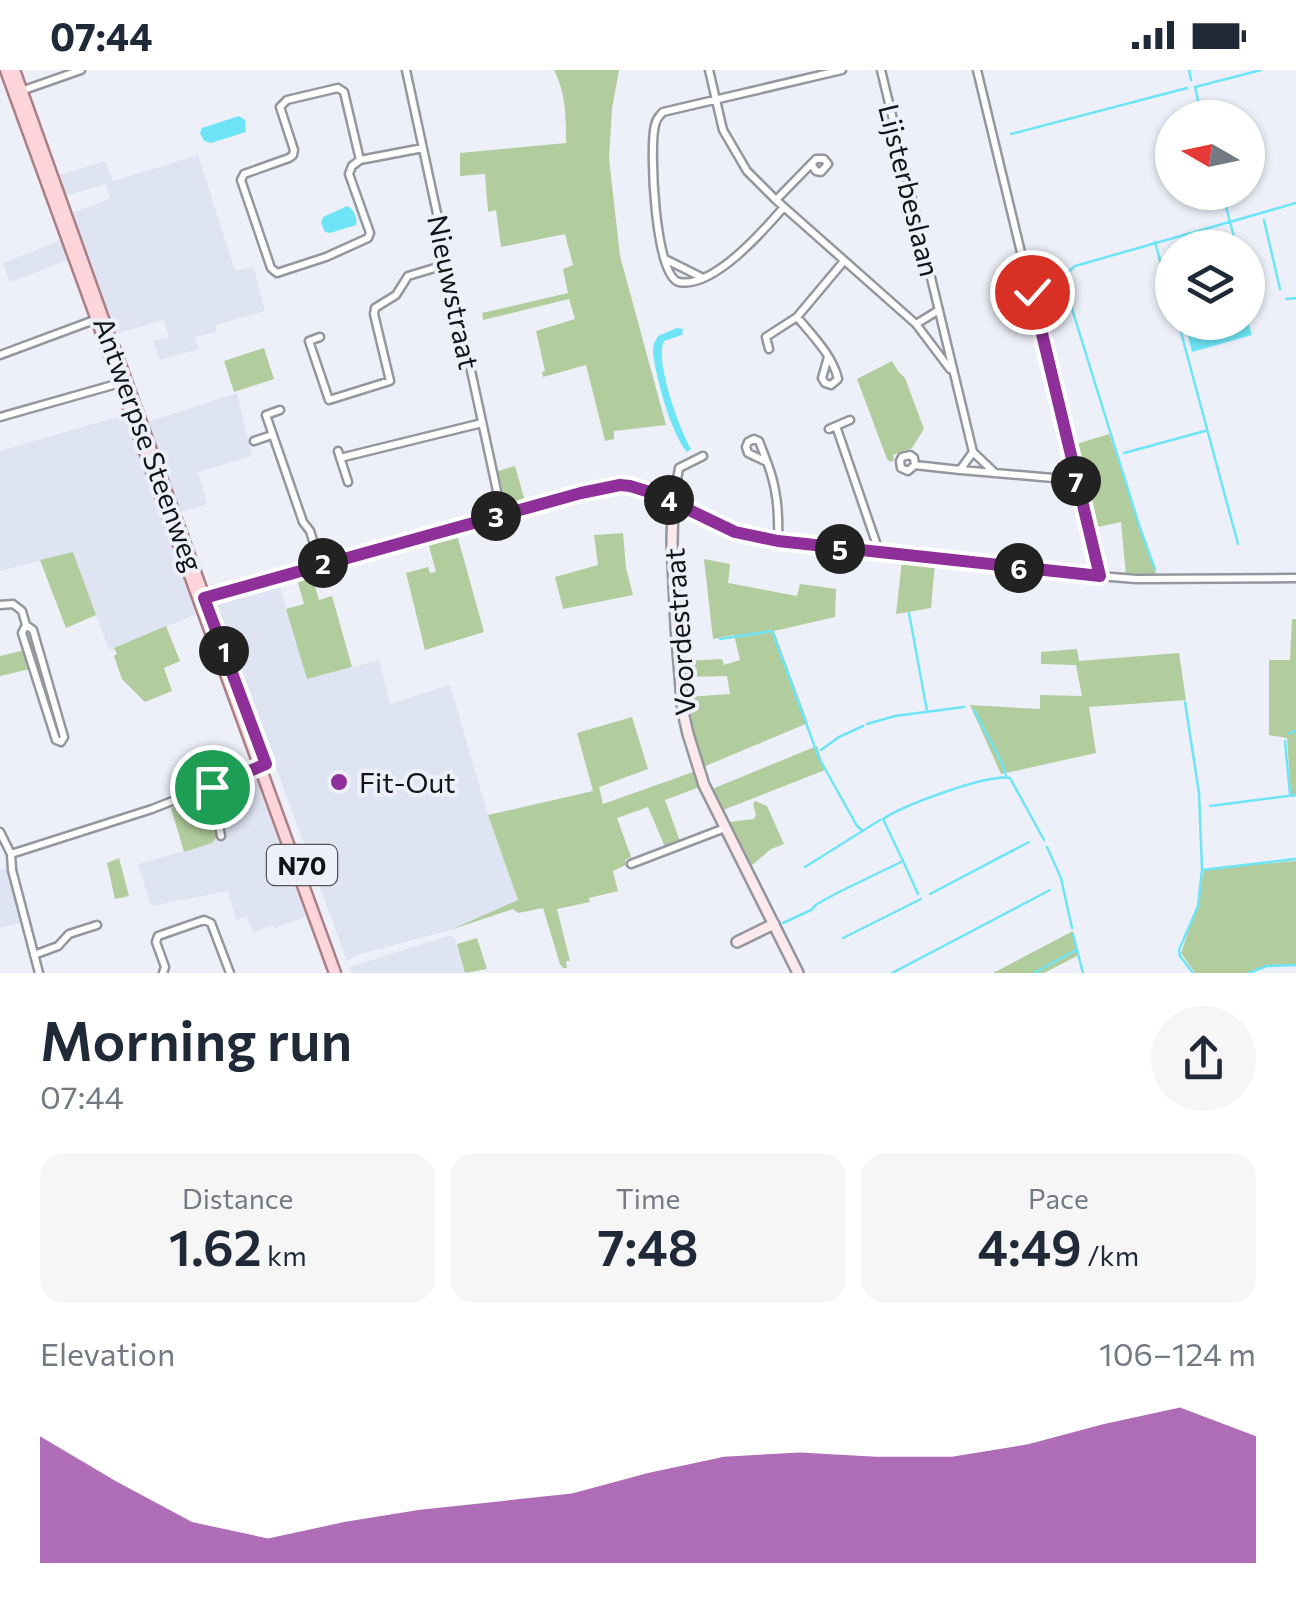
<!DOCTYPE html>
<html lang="en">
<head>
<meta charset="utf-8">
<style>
	body { margin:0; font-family:Commissioner,sans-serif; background:#f6f6f7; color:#1f2937; height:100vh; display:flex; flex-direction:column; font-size:38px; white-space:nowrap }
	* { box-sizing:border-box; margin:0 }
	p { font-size:32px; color:#747a83 }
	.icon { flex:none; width:55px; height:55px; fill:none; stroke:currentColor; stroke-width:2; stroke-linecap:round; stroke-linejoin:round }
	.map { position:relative; height:903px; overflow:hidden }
	.details { display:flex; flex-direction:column; background:#fff; flex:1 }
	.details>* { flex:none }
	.needle { width:65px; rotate:279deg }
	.controls { position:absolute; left:1155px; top:30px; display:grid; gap:20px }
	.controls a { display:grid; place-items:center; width:110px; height:110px; border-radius:50%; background:#fff; box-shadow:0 2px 8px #0004; font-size:50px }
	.pin { position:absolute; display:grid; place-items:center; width:85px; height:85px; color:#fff; margin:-42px; border:5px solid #fff; border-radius:50%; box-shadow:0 2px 10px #0007 }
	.km { position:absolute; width:50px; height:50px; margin:-25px; border-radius:50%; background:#222; color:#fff; font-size:28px; line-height:50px; text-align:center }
	.round { display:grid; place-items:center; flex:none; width:105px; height:105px; border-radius:52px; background:#f6f6f7 }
	.headline { display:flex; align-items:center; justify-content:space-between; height:170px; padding:0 40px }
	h1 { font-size:55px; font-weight:600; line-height:75px }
	.stats { display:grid; grid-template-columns:repeat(3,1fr); gap:15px; height:170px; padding:10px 40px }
	.stats div { display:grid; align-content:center; border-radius:25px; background:#f6f6f7; text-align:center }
	.stats b { font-size:50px; font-weight:600 }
	.stats small { font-size:28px; font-weight:400 }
	.stats p { font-size:28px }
	.chart { height:280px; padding:20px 40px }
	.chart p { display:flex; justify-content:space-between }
	.chart svg { width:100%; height:180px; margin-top:10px; fill:#8f309a; opacity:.7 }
	.status { display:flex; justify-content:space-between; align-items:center; height:70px; padding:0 50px; background:#fff; direction:ltr }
	.status svg { height:28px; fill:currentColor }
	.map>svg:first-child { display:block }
</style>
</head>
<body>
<div class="status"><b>07:44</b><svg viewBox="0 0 49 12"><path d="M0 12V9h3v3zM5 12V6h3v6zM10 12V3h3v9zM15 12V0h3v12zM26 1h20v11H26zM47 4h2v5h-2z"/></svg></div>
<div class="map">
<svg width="1296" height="903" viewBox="0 0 1296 903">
	<rect width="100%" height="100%" fill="#edf0f9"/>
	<path fill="#dfe4f3" d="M198 85 235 201 254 197 265 241 216 255V262L195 267 199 279 160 290 153 271 169 267 164 250 114 264 71 143 110 129 106 114 65 126 60 105 105 91 113 111Z
		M61 170 69 190 10 212 3 193Z
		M237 323 252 386 198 402 207 434 181 442 147 352Z
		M127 344 197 544 109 580 73 482 0 501V381Z
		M278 511 307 609 379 590 390 634 450 615 488 745 518 831 450 860 360 884 347 891 214 529Z
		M254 706H258L307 846 275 858 273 855 253 863 247 846 236 850 228 821 151 836 138 794 212 773 211 727 208 724Z
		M6 798 20 853 0 858V800Z
		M451 865 455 868 465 903H351L349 897Z"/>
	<path fill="#b1cc9d" d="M554 0H619L612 39 609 88 620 186 666 355 614 361V369L605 371 586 295 543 307 542 302 545 301 536 261 575 249 569 229 483 250 482 243 568 223 563 199 573 195 565 164 501 177 496 140 488 142 485 104 460 106V83L566 73C566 48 566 23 554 0Z
		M264 278 274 309 234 322 224 291Z
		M892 291 898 301 905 308 924 359 912 378 893 385 894 390 890 392 887 389 857 309Z
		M1109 364 1157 506 1126 505 1121 452 1093 458 1073 375Z
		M515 396 526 435 507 438 498 401Z
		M456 461 484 562 425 580 406 503 428 497 430 503 436 502 427 469Z
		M623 463 626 498 633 525 563 539 555 507 598 495 594 465Z
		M73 482 96 545 66 558 40 490Z
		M704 489 730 494 728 513 797 526 800 514 836 519 835 547 774 561 808 653 703 697 695 670 688 627 730 624 727 606 686 607 685 591 722 589 724 595 740 590 734 565 713 569Z
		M902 490 935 493 931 538 896 544Z
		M311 502 319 530 332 526 352 597 307 609 286 539 304 534 296 506Z
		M1292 549H1296V726L1291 727 1287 668 1269 665V590H1290Z
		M166 556 180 591 164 598 172 621 145 632 122 609 114 586 117 584 114 578Z
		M1077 579 1079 591 1179 583 1186 630 1089 637 1096 683 1001 704 970 635 1040 639V625L1082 626 1076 595 1041 594V582Z
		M25 580 30 599 0 606V586Z
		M632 647 648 699 599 717 603 734 696 701 702 716 665 730 680 771 665 777 648 737 617 748 631 787 625 790 626 795 613 801 618 821 589 828 590 832 557 839 570 891H566L567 898H563L560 894 543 838 518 843 513 839 450 860 518 830 488 745 593 721 577 663Z
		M817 676 825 700 723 740 712 719Z
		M208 724 211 727 218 765 212 773 184 782 171 738Z
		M755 731 767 736 784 774 771 779 751 796 729 752 754 749 756 745 753 734Z
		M119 788 129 826 115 829 107 793Z
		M1296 791V894L1273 895 1249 903H1195L1181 883 1199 830 1204 799Z
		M1073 861 1079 885 1044 903H993Z
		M477 868 487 899 465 903 457 874Z"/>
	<path fill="#6ee5f6" d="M239 46 245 50 246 62 211 73 204 71 200 63 202 58Z
		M347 136C353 138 358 148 356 155L330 163 325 162 321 153 323 147Z
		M1248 251 1252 265 1192 282 1186 258Z
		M677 258 683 259 682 265 664 271C654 291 680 360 691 379L687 382C672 366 655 305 653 282 653 273 654 274 658 266Z"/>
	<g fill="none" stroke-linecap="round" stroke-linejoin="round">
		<path stroke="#6ee5f6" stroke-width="2.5" d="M1189 0 1191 10
			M1202 48 1195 17 1261 0
			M1011 64 1187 18
			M1222 122 1237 178
			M1264 150 1280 219
			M1155 172 1172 233
			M1068 202 1075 196 1296 133
			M1248 214 1253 234
			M1039 222 1063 210 1140 458 1155 499
			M1286 229 1296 228
			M1179 255 1238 474
			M1124 383 1205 361
			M909 543 927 641
			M720 569 772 561 819 688 857 756 863 761
			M1185 632 1199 723 1202 799
			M974 640 1002 693 1006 706
			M867 654 895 646 964 637
			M1289 664 1296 660
			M1285 671 1290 724
			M821 680 839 667 863 656
			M1210 736 1296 725
			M1047 777 1061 808 1072 858
			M904 793 918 824
			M805 797 880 750
			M930 824 1029 772
			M783 853 811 840 817 834 837 823 903 791 883 749C904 735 987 704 1010 708L1044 770
			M1073 864 1083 903
			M843 868 921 829
			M892 903 1050 820
			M1034 903 1076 880
			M1193 903 1180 886 1179 880 1198 836 1202 800 1296 789
			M1249 903 1267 896 1296 895"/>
		<defs>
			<path id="street" d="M406 0 502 444
				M709 0 723 60 747 101 776 130 916 254 950 299
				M881 0 973 382 960 400 915 395 908 401 901 398 900 391 902 387 910 385 914 388 915 395
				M977 0 1099 506
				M21 21 81 0
				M360 90 344 22 338 18 287 30 280 37 294 80 293 85 289 88 244 104 241 110 271 198 277 203 326 187 368 168 370 163 349 104 352 96 360 90 423 78
				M776 130 816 89H824L828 94 821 102 816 101 812 95
				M784 137C764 160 713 219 679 212 655 207 649 78 655 55 657 47 658 48 663 42L842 0
				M665 189 701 207
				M797 247C812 265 833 286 838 309L831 315 825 313 822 308 828 287
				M916 254 939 240
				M320 267 309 271 329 330 390 311 374 244 375 238 396 225 408 206 448 194
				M769 279 766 267 797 247 844 191
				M0 285 97 249
				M280 340 266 345 303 452 310 461 320 493
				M0 347 120 313
				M836 356 880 484
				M829 359 850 350
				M254 371 272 365
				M338 381 348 412
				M973 382 995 403
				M340 388 482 353
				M767 392 759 371 754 369 748 372 746 377 748 383 767 392C777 418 779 442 778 471
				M961 400 1076 410
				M673 432 679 398 703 386
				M205 527 531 436 620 415 656 424 728 460 744 465 832 479 1099 506 1136 509 1296 508
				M0 535 13 534 22 541 26 555 22 563 56 670 61 672 64 667 33 560 26 555
				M212 717 221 766
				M0 762 11 784 12 800 39 903
				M11 784 152 739 266 694
				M631 794 725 758
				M34 885 58 876 69 864 97 855
				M163 903 165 897 156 872 158 866 204 850 211 853 230 903"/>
			<path id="secondary" d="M673 432 672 473 676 557 683 642 688 664 704 715 798 903
				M737 872 774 854"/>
			<path id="primary" d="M6 0 335 903
				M14 0 108 263
				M114 278 212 549"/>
		</defs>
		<use href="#street" stroke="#95979f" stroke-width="11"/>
		<use href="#secondary" stroke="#95979f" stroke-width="14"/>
		<use href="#primary" stroke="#ab7f86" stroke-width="15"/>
		<use href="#street" stroke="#fff" stroke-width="6"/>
		<use href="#secondary" stroke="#feeaed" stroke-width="9"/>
		<use href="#primary" stroke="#fed5da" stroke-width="10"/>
	</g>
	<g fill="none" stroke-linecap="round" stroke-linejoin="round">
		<defs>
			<path id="route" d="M212 717 266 694 204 528 581 423 620 415 630 416 656 424 735 462 778 471 1100 506 1032 222"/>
		</defs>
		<use href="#route" stroke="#fff" stroke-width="20"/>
		<use href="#route" stroke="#8f309a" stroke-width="12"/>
	</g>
	<circle fill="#8f309a" stroke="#edf0f9" stroke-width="4" cx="339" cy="712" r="10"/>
	<g text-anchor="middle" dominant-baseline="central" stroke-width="8" stroke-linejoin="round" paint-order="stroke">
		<rect fill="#edf0f9" stroke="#54555a" stroke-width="2.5" x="267" y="775" width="70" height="40" rx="8"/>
		<g font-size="25" font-weight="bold" fill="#121316">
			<text x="302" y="795">N70</text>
		</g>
		<g font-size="28" fill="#121316" stroke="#edf0f9">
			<text transform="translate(910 120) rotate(76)">Lijsterbeslaan</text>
			<text transform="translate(454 222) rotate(78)">Nieuwstraat</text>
			<text transform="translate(149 374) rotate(70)">Antwerpse Steenweg</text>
			<text transform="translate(679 562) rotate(-94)">Voordestraat</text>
		</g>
		<g font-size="28" fill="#121316" stroke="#edf0f9" text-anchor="start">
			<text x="359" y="712">Fit-Out</text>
		</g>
	</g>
</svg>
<div class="controls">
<a><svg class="needle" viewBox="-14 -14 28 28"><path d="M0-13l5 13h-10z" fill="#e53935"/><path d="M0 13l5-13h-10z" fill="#747a83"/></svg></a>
<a><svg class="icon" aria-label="layers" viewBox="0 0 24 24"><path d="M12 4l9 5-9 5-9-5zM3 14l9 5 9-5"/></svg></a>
</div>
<div class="pin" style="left:212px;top:717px;background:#1e9e55"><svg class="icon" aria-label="arrive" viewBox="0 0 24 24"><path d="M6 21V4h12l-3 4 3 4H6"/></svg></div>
<div class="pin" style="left:1032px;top:222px;background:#d93025"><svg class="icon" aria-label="check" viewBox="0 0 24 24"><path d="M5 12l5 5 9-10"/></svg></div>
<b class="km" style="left:224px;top:581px">1</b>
<b class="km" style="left:323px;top:493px">2</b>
<b class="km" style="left:496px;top:446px">3</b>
<b class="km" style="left:669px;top:430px">4</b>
<b class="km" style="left:840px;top:479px">5</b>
<b class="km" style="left:1019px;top:498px">6</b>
<b class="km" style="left:1076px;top:411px">7</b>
</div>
<section class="details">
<div class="headline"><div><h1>Morning run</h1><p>07:44</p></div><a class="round"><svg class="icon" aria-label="share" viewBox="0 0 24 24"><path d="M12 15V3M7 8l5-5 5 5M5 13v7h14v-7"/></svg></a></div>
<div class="stats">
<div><p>Distance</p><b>1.62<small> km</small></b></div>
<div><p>Time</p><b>7:48</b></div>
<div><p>Pace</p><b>4:49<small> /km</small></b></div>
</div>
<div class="chart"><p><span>Elevation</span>106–124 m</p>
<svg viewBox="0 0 160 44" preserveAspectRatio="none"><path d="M0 44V13L10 24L20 34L30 38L40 34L50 31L60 29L70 27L80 22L90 18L100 17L110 18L120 18L130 15L140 10L150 6L160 13V44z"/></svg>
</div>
</section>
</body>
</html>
